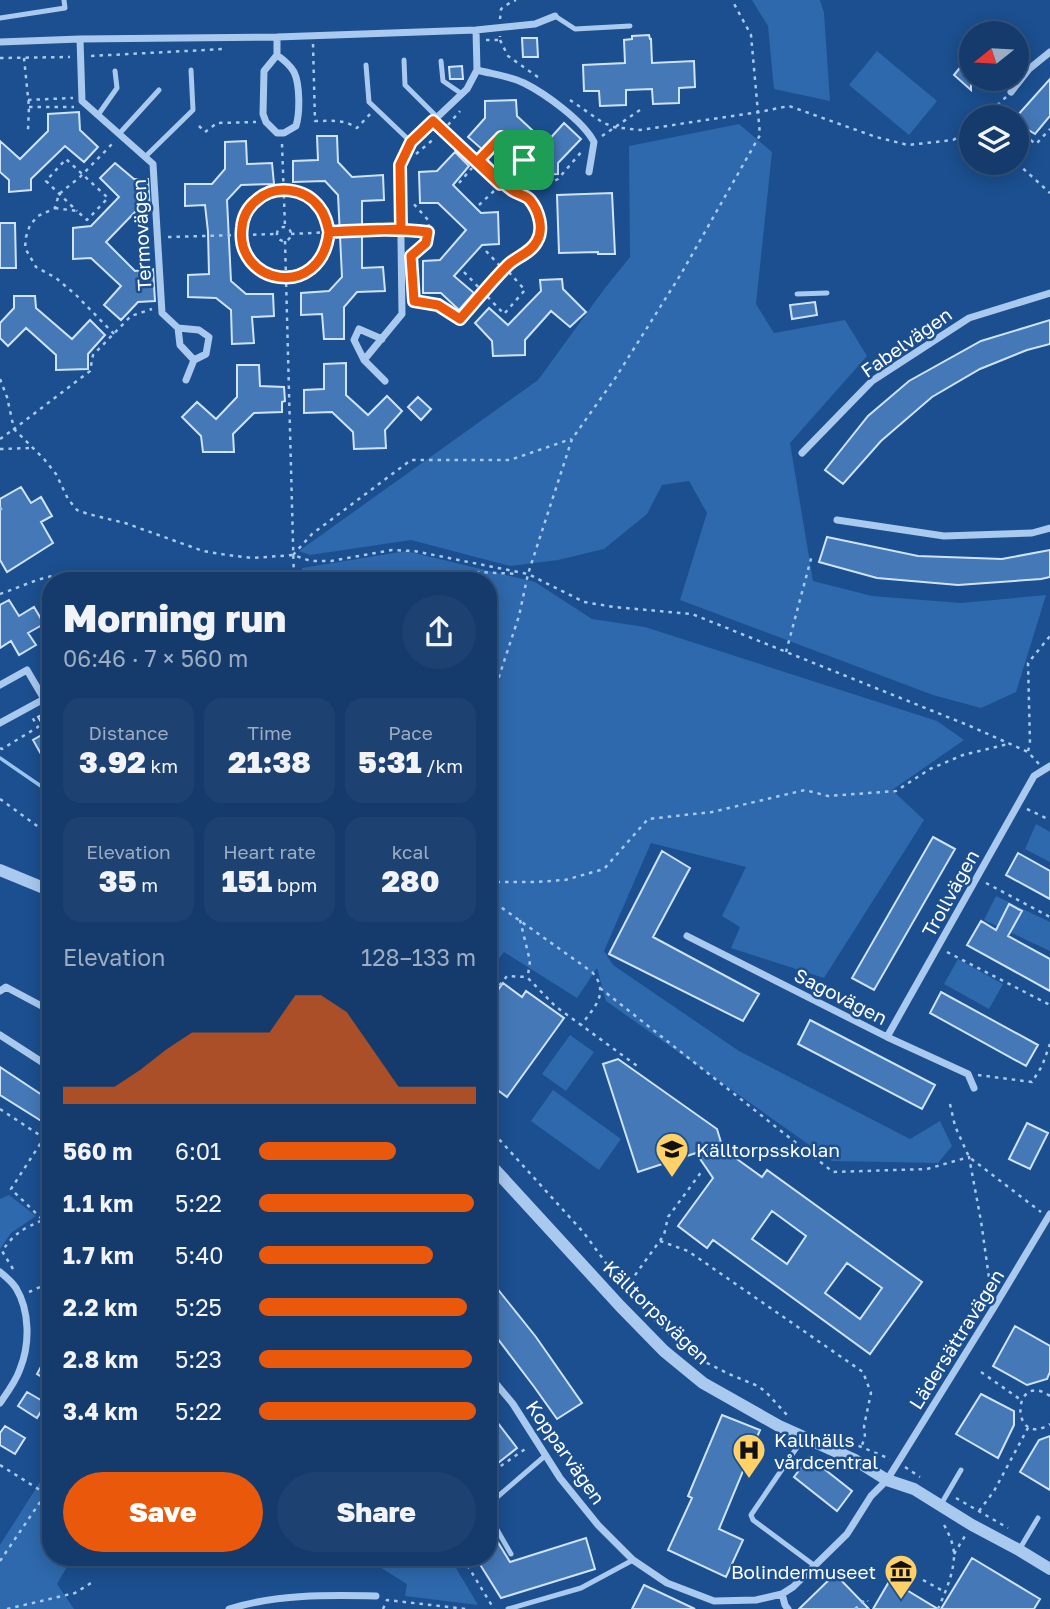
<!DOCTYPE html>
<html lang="en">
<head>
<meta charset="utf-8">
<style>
	body { margin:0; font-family:"Golos Text",sans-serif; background:#1d4271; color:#f1f3f6; height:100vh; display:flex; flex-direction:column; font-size:26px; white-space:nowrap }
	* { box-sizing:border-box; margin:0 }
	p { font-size:23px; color:#9dadc1 }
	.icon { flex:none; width:38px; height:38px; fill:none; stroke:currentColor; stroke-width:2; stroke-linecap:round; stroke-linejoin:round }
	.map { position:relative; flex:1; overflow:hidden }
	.drawer { position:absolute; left:42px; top:572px; width:455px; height:994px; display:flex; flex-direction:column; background:#143b6b; border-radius:28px; box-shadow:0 4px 18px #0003,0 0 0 2px #33557e }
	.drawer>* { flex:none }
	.needle { width:46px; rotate:252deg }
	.tools { position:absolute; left:959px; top:21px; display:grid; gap:14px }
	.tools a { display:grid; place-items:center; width:70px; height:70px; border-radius:50%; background:#143b6b; box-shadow:0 4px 18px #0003,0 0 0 2px #33557e; font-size:35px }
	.pin { position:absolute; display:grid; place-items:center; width:60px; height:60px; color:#fff; margin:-30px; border-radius:14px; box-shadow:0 4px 10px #0006 }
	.round { display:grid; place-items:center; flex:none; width:74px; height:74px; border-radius:37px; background:#1d4271 }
	.overview { display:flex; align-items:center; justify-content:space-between; height:119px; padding:0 21px }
	h1 { font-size:38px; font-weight:800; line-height:52px }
	.figures { display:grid; grid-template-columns:repeat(3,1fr); gap:10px; height:119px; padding:7px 21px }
	.figures div { display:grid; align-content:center; border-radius:18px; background:#1d4271; text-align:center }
	.figures b { font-size:30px; font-weight:800 }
	.figures small { font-size:19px; font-weight:400 }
	.figures p { font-size:19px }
	.chart { height:196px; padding:14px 21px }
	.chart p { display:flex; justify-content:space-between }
	.chart svg { width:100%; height:126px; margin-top:7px; fill:#ea580c; opacity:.7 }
	.cta { display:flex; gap:14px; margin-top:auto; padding:14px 21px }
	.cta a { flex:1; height:80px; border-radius:42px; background:#ea580c; color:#fff; font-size:28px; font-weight:800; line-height:80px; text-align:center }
	.cta a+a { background:#1d4271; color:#f1f3f6 }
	ul { padding:0 21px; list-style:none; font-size:23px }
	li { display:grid; grid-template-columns:112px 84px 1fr; align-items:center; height:52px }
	li i { height:18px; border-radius:9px; background:#ea580c }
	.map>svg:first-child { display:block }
</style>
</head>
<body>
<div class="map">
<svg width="1050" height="1609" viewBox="0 0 1050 1609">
	<rect width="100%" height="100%" fill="#1b4f8f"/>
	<path fill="#2e69ad" d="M752 0H820L824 13 830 101 774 89 768 26Z
		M877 51 937 101 909 135 849 85Z
		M739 124 772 152 756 304 774 333 845 320 867 356 790 443 813 581 872 596 961 603 1046 595 1016 692 981 708 933 695 680 600 707 513 689 481 662 485 647 514 604 549 558 560 510 566 411 540 310 555 299 551 538 380 605 288 630 257 629 146Z
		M406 551 535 582 592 619 645 627 937 721 964 740 892 790 924 820 824 978 731 948 740 927 722 916 746 867 651 843 604 951 613 965 739 1051 910 1139 940 1121 952 1146 938 1163 832 1161 606 1001 597 968 577 998 504 952 488 972V581H302V568Z
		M1036 824 1050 832V862L1025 849Z
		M996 896 1050 922V951L984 920Z
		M958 959 1003 984 989 1009 944 984Z
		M570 1035 594 1052 566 1091 542 1074Z
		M553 1090 621 1139 599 1170 531 1121Z
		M9 1195 36 1216 11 1233 0 1249V1199Z
		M51 1463V1558H72L57 1584 74 1609H0V1545L40 1482Z
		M365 1558H450L478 1605 405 1596 407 1584Z"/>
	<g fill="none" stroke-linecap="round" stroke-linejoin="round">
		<path stroke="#9cc4f0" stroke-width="3.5" d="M0 758 51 793"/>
	</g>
	<path fill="#4478b7" stroke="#cfe3fa" stroke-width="2" fill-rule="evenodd" d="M649 35 650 39H651L652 63 694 61 695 87 679 88V103L653 104 652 89 626 90V105L600 106 599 91H584L583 65 625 63 624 40 632 39V36Z
		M522 38H537L538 57H523Z
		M963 64 971 72V90L954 75Z
		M462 66 463 79H450L449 67Z
		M1050 79V116L1035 134 1017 123V116Z
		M516 100 517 116 546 143 564 123 581 139 558 163V174L536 175 535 164 502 133 484 151 468 137 485 118V101Z
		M79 112 80 130 98 147 84 162 65 146 31 179V190L9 192V180L0 172V141L20 159 48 131V114Z
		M317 136H337L338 162 352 177 383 175 384 200 362 201V268L383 267 385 291 357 292 344 307V339H324L322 314 301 315V293L329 291 342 277 338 195 325 181 293 182V161L318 160Z
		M246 141 247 164 272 163 274 184 241 185 227 200 231 281 246 294H273L274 316 252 317 254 343 232 344 231 310 216 298 188 297V275L209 274 208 232 205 205 185 206V184H212L225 169V142Z
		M455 152 469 166 453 185 481 213 498 212 499 244 482 245 454 276 474 293 459 310 441 293H423V261L440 260 466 230 438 203H420L419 172 437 171Z
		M115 163 134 179H148L150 210 135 212 106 242 135 271 153 269 155 301 138 302 121 320 104 305 121 286 91 258 73 259V228L91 226 119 197 100 178Z
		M612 193 615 254H598V252L559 253 557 195Z
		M0 223H15L16 268H0Z
		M562 279 563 289 586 312 570 327 551 311 525 340V355L493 356 492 341 475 323 489 308 508 325 541 291 540 280Z
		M14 296H35L36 308 72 339 90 320 105 335 88 354V369L56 370V355L26 328 8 346 0 338V323L14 308Z
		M815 302 817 315 792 319 790 305Z
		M1050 320V344L1027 350 980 369 932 397 881 441 843 484 825 470 868 416 909 381 981 341Z
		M346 363V395L368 415 387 396 402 411 385 430 386 448 354 449 353 432 332 412 304 413V390L324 389V364Z
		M237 365H259L260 386 284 387 285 401 282 402V412L254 413 233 434 234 452H203L201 436 182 417 197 402 216 419 237 397Z
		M418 397 431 409 421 420 408 407Z
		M21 487 31 503 41 497 52 516 41 522 53 543 7 572 0 560V499Z
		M827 537 918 556 1002 559 1050 550V577L1041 579 958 585 877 578 819 562Z
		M9 600 19 616 34 607 44 624 28 633 36 645 19 655 11 641 0 648V605Z
		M51 710V751L42 756 33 740 47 732 38 717Z
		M933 837 955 849 874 990 852 978Z
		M662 851 690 868 653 937 759 994 743 1021 609 954Z
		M1018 853 1050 871V899L1006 875Z
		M1009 904 1022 911 1008 936 1050 959V991L967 945 981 921 996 930Z
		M503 983 522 997 526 991 564 1018 507 1097 488 1083V1004Z
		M941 992 1038 1045 1026 1066 930 1013Z
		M810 1020 935 1085 922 1109 798 1044Z
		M618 1059 717 1129 723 1149 762 1177 767 1170 922 1282 870 1354 713 1240 707 1248 678 1226 713 1178 696 1153 638 1172 603 1064ZM772 1211 806 1236 787 1264 752 1239ZM847 1263 882 1288 860 1319 825 1293Z
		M0 1067 51 1101V1127L0 1095Z
		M1027 1123 1048 1133 1030 1169 1009 1159Z
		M488 1277 536 1337 582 1403 557 1419 535 1388 488 1326Z
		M1015 1326 1050 1346V1372L1047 1379 1027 1385 993 1366Z
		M51 1348V1382L37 1374Z
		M27 1392 46 1403 37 1418 18 1406Z
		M981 1394 1014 1411V1425L998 1458 956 1434Z
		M488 1410 517 1448 498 1463 488 1451Z
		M722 1415 760 1430 719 1529 743 1540 726 1577 668 1550 692 1498 688 1496Z
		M5 1426 25 1438 15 1454 0 1445V1433Z
		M1050 1436V1490L1020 1472 1039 1440Z
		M809 1457 852 1491 837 1511 794 1477Z
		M488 1526 510 1562 586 1538 595 1569 501 1598 476 1558H488Z
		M972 1558 1040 1599 1034 1609H941Z
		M835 1574 869 1609H799Z
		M890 1580 938 1609H873Z
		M644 1585 695 1609H632Z"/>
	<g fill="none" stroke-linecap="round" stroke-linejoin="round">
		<path stroke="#a9c9ee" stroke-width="2.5" stroke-dasharray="3.5 5" stroke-linecap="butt" d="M500 19 501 9 511 2 516 0
			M486 40H500V36
			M500 40 508 56 542 80
			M313 44 315 121C331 121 344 119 357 128L371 113
			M91 56 224 49
			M0 58 70 57
			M24 58 29 107 28 130
			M28 100 73 98
			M570 100 602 122 613 127 640 130 759 112 789 106 876 137 908 145 953 140 971 130
			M29 107H74
			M992 111 1000 117
			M985 117 1006 97
			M448 125 460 111
			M199 126 205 132 217 123 256 122
			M1017 130 1036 144 1050 129
			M602 136 640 110
			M282 144 285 227
			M416 154 435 138
			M484 156 501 137 516 149 524 160 526 168 540 182H552L558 179 583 150
			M1017 163 1050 193
			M507 177 524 160
			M459 183 472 168
			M241 234a44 44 0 1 1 88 0a44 44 0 1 1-88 0Z
			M479 205 495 190
			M55 208 77 211 87 220 108 198 66 159 46 181 77 211
			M146 219 140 224 141 252 149 258
			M277 234a7 7 0 1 1 14 0a7 7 0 1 1-14 0Z
			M410 230 427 232
			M291 234 392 229
			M168 237 277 234
			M285 241 294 581
			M486 251 500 266 509 264
			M411 255C426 242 428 242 429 221L412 202
			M464 272 504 314 525 290 506 269
			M413 290 414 301 438 305 460 319 509 264 523 255 537 243 540 234V222L529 198 520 195
			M114 334 76 295 56 278 36 267 25 248 26 237 30 225 38 216 55 208 59 194 80 177 114 142
			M0 379 7 397 14 429 90 371 93 355 131 316 152 309
			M0 439 14 429 44 459 56 474 68 499 77 510 88 514 125 523 203 551 227 555 252 558 293 555 311 561H331L392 550 414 551 528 574 584 602 614 607 692 614 970 726 1028 752 1039 764
			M0 449 32 448
			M0 507 3 513
			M293 555 312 534 411 460H510L571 439
			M443 581 479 572 518 574
			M0 594C25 586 60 565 85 581
			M51 638 47 645 51 658
			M786 652 812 555
			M488 710 519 616 528 574 572 439 616 377 681 274 760 135 751 35 732 0
			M0 748 2 749 38 727 32 717
			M1028 751 1030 744 1028 663 1050 636
			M0 799 51 836
			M1027 809 1050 820
			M488 882H535L565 880 604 869 648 819 712 812 805 790 828 796 896 791 930 769 963 755 1008 744
			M986 883 1050 917
			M488 898 592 972C610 992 595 1007 581 1025
			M520 920 530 961 528 975
			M947 952 1050 1005
			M600 988 833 1172 927 1169 969 1157 981 1221 991 1292
			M488 994 491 996 507 976 527 977 555 1006 640 1068
			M978 1075 1032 1082 1042 1066 1050 1044
			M950 1104 955 1126 969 1157 1041 1212
			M0 1109 44 1138 11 1189 43 1220 51 1225
			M488 1127 584 1233 625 1289 645 1311 681 1345 705 1362 729 1374 758 1386 766 1392 787 1415
			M44 1138 51 1129
			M660 1241 688 1251 863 1372 871 1393 864 1426 865 1437 862 1445
			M13 1269 2 1251C15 1233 22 1229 43 1220
			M625 1289 664 1235 668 1217 702 1171
			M29 1292 51 1282
			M981 1372 1021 1400
			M1050 1396C1011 1369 1010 1450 1050 1424
			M835 1436 890 1459
			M0 1465 51 1497
			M488 1467 492 1472 528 1447
			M905 1467 920 1477
			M956 1498 1008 1528
			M979 1511 994 1491 1029 1426
			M954 1554 965 1536
			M463 1558 494 1609
			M0 1561 51 1486
			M923 1580 945 1592
			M7 1609 75 1593 91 1583
			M383 1609 387 1600 466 1609
			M855 1609 866 1599 868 1601
			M938 1609C945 1593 954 1573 954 1555 954 1544 948 1532 943 1523"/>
		<path stroke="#a9c9ee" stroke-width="5" d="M555 16 575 29 630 26
			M0 18 65 8 64 0
			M404 60 405 85 437 117
			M441 61 443 81 462 94
			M366 65 369 102 411 142
			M98 115 117 88 115 71
			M119 134 159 90
			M145 157 193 110 191 70
			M797 294 827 293
			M804 1437 751 1515 753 1520 815 1566
			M488 1505 546 1455
			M940 1506 961 1470
			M488 1514 511 1554
			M1019 1550 1038 1518
			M508 1609 581 1588 633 1560"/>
		<path stroke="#a9c9ee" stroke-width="7" d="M277 37V55L264 71 263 114 266 122 277 133H284L296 126C300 113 300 84 294 72 290 65 284 60 277 55
			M80 39 82 101 153 164 162 313 178 328 180 345 194 360 206 354 209 337 199 330 178 328
			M0 42 80 39 277 37 476 30 535 24 555 16
			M477 70C492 74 510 76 524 83 546 94 583 121 594 142L589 172
			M1011 92 1029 69 1050 52
			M433 121 510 193
			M364 360 354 340 359 329 382 339
			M186 380 194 360
			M385 381 364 360 402 314 400 165 411 142 467 89 477 70 476 30
			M802 453 872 381 969 318 1050 293
			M837 520 944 536 1032 533 1050 528
			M0 685 27 670 44 699 0 723
			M687 936 887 1037 968 1074 974 1088
			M0 991 6 987 51 1011
			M0 1035 48 1066 51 1065
			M887 1037 1034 776 1050 766
			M0 1272C5 1276 12 1282 16 1288 30 1311 30 1345 20 1369 16 1381 7 1393 0 1403
			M488 1374 513 1404 560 1478 598 1525 633 1560 667 1583 714 1601 756 1600 782 1594 793 1587 847 1534 871 1496 887 1480 993 1309 1050 1214
			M782 1594 785 1605 788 1609
			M229 1609C278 1594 327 1595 376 1596"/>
		<path stroke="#a9c9ee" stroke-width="12" d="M0 870 51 891
			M488 1162 620 1306 664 1351 703 1383 779 1426 855 1460 887 1480 914 1489 972 1525 1019 1550 1050 1569"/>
	</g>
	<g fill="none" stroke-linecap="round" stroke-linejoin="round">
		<defs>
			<path id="route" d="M524 160C516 168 508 176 500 184L433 121 411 142 400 165 401 229 329 232C327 223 325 214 319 207 305 188 275 184 257 200 248 207 243 217 242 227 234 284 321 302 329 232 362 230 395 228 428 232L426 243 411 256 414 301 438 305 460 319C476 301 491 282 508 265 516 257 531 253 537 241 544 229 539 211 530 200 526 195 517 194 512 190 500 181 489 170 479 160L501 137 516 149 524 160"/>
		</defs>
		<use href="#route" stroke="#fff" stroke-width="14"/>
		<use href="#route" stroke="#ea580c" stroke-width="9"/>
	</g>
	<defs>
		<symbol id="school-pin" viewBox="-11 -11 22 30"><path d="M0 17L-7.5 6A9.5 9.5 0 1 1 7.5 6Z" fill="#ffd166" stroke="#1b4f8f"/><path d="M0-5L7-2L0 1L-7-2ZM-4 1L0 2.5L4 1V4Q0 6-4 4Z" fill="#111"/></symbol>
		<symbol id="hospital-pin" viewBox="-11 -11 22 30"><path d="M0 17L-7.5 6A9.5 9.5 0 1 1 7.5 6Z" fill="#ffd166" stroke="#1b4f8f"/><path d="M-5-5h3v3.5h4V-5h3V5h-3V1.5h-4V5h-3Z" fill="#111"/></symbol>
		<symbol id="museum-pin" viewBox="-11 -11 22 30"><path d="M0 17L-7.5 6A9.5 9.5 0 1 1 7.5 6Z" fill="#ffd166" stroke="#1b4f8f"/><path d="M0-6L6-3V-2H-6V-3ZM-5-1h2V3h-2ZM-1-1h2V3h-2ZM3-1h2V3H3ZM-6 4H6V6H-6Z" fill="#111"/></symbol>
	</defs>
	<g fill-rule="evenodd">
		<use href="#school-pin" x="653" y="1130" width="38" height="52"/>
		<use href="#hospital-pin" x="730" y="1431" width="38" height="52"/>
		<use href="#museum-pin" x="882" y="1552" width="38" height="52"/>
	</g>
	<g text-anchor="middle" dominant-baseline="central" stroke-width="5" stroke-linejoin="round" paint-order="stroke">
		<g font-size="19" fill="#fff" stroke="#1b4f8f">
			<text transform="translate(141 235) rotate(-93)">Termovägen</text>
			<text transform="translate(906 342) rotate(-35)">Fabelvägen</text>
			<text transform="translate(950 893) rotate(-61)">Trollvägen</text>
			<text transform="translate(841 996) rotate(27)">Sagovägen</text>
			<text transform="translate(657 1312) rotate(44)">Källtorpsvägen</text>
			<text transform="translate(956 1339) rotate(-58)">Lädersättravägen</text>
			<text transform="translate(566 1452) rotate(55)">Kopparvägen</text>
		</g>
		<g font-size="19" fill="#fff" stroke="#1b4f8f" text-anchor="start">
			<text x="696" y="1149">Källtorpsskolan</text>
			<text x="774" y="1439">Kallhälls<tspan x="774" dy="22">vårdcentral</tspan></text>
			<text x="876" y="1571" text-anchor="end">Bolindermuseet</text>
		</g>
	</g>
</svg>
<div class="tools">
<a><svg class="needle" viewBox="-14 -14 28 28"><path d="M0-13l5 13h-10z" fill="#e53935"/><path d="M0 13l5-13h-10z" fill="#9dadc1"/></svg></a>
<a><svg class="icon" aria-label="layers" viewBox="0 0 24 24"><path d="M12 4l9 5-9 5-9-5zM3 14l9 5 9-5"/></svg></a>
</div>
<div class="pin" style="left:524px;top:160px;background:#1e9e55"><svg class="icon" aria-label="arrive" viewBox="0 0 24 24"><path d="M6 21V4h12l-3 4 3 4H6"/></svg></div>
<section class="drawer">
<div class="overview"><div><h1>Morning run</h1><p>06:46 · 7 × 560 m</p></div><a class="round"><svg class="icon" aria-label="share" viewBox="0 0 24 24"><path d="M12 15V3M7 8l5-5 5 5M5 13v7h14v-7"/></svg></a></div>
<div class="figures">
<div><p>Distance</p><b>3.92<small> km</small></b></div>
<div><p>Time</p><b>21:38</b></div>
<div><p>Pace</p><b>5:31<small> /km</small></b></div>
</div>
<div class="figures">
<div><p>Elevation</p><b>35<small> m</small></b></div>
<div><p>Heart rate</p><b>151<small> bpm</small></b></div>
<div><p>kcal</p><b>280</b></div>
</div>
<div class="chart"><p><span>Elevation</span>128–133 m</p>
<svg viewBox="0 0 160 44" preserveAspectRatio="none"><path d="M0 44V38L10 38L20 38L30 32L40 25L50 19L60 19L70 19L80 19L90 6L100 6L110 12L120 25L130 38L140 38L150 38L160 38V44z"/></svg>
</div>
<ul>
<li><b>560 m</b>6:01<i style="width:63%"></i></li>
<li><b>1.1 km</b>5:22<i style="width:99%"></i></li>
<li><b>1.7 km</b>5:40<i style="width:80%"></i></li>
<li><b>2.2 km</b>5:25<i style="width:96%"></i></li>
<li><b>2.8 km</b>5:23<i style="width:98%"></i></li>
<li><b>3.4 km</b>5:22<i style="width:100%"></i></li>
</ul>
<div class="cta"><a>Save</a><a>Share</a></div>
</section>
</div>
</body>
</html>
